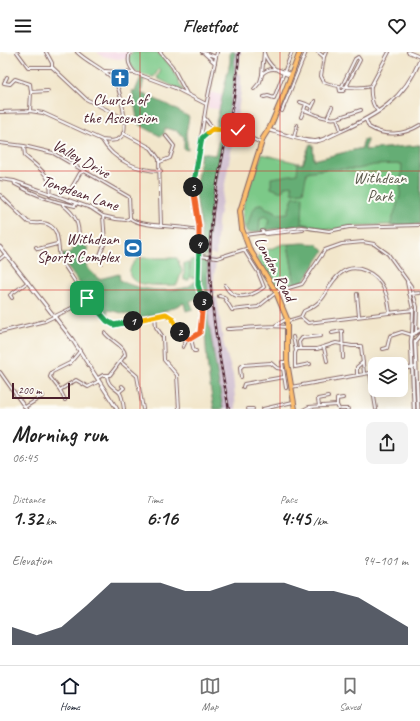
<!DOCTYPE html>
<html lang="en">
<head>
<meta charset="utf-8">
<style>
	body { margin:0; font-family:Caveat,sans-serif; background:#f2f2f2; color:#222; height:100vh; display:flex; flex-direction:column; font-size:15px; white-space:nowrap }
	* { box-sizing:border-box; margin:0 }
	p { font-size:13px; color:#767676 }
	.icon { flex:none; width:22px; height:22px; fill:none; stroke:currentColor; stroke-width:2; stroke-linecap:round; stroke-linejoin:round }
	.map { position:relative; height:357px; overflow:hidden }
	.details { display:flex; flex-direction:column; background:#fff; flex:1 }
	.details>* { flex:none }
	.buttons { position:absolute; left:368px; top:305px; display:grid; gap:8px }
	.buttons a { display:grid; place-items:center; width:40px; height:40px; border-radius:8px; background:#fff; box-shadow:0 4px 16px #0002; font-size:20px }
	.scale { position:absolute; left:12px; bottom:10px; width:58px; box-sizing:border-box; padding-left:4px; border:2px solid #4a1f2b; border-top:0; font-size:11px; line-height:14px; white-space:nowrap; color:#4a1f2b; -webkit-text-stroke:3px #fdfcf7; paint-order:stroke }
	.pin { position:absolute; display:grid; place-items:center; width:34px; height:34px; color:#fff; margin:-17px; border-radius:8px; box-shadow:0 2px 6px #0006 }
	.km { position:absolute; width:20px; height:20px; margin:-10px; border-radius:50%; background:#222; color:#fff; font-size:11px; line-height:20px; text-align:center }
	.round { display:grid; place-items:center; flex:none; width:42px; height:42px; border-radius:8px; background:#f2f2f2 }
	.headline { display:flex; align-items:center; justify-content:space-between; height:68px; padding:0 12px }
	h1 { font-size:22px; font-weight:800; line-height:30px }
	.metrics { display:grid; grid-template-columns:repeat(3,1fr); gap:6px; height:68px; padding:4px 12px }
	.metrics div { display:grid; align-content:center }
	.metrics b { font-size:20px; font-weight:800 }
	.metrics small { font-size:11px; font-weight:400 }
	.metrics p { font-size:11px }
	.chart { height:112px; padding:8px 12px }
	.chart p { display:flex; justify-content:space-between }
	.chart svg { width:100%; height:72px; margin-top:4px; fill:#111827; opacity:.7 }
	header { display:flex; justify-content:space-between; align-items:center; height:52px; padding:0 12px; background:#fff; font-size:18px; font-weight:800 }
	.dock { display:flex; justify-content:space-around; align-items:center; height:56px; border-top:1px solid #e0e0e0; background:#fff; font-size:11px; color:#767676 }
	.dock a { display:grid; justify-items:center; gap:2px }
	.dock .on { color:#111827 }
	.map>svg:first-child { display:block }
</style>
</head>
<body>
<header><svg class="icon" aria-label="menu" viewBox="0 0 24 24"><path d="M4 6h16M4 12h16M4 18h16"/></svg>Fleetfoot<svg class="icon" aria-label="heart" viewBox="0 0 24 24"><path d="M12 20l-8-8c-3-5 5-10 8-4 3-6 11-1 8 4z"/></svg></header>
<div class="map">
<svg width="420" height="357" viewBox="0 0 420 357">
	<rect width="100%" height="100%" fill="#fdfcf7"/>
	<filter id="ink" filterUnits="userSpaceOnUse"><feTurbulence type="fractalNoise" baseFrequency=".025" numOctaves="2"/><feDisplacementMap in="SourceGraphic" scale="8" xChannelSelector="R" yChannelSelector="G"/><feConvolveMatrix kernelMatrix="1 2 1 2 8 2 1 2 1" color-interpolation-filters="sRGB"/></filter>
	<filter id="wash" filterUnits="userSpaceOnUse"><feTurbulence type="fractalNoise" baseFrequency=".012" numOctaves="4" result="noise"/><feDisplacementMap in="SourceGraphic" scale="16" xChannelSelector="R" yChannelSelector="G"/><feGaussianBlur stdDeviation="0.9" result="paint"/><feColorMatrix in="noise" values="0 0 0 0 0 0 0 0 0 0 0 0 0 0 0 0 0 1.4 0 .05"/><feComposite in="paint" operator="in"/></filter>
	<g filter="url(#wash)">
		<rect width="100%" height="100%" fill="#f2e6cb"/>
		<path fill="#f3cfe0" d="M97 0H130L128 7H117L102 4Z
			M210 40 222 43 219 57 207 56Z"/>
		<path fill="#cfbdcf" d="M235 0H241L238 21 241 22V39L235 79 225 77Z
			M224 82 234 83 218 170 216 203 205 202 208 143Z
			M211 207 216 208 213 233 215 241 207 242 206 208Z
			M208 244 217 245 223 290 233 323 236 357H214L209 329 204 273 205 246Z"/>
		<path fill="#7cc988" stroke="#63745a" d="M132 0H157L170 13 184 40 157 26 161 18 159 17 154 25C141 24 132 20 128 6Z
			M363 88H367L365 98 420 93V172L352 174 334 178 301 173 249 181 246 179C234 157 255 124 262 102L302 112 310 92 313 93 314 108 362 96Z
			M283 192H288L295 232 278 237 256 206 265 199Z
			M138 206H177L182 219 177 233C165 233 119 238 132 213 134 210 137 208 138 206Z
			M190 208H196V226L190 225 189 228H184V211H189L190 224Z"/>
		<path fill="#65ad74" stroke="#586650" d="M230 0H235L234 29 225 78 215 76 230 10Z
			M141 25 144 26 141 41 168 53 189 65 186 82 188 98 184 97V85L177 79 165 76 164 82 160 84 138 72 132 38 135 39Z
			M221 80 225 81 212 144 207 204H202L201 202V174L195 140 201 101 215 103Z
			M363 88H367L365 98 420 93V172L390 174 400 144 402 112 374 113 358 117H327L307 120 303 140 292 141V133L285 134 282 140 271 136V126L297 122 298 111 303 112 310 92 313 93 314 108 362 96Z
			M303 144 302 171 329 178 301 173 266 178 269 168 265 164 260 166 259 179 249 181 246 179 252 159 258 152H263L266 156 275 159 277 162 288 161 293 145Z
			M79 190 88 196C80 211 88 217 99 227L119 222 120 228C136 238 170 241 187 235 192 233 193 230 197 228L200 245 190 249 193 257 186 259 184 251 160 261 133 268 131 263 108 258 107 266 90 246 61 206 60 202H69Z
			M303 191 317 192 324 199 304 229 295 232 288 192Z
			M199 206 207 207 208 242H202Z
			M205 247H209L208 267 223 357H214C207 321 204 284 205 247Z"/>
	</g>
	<g filter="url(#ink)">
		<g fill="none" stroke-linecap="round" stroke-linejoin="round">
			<defs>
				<path id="minor" d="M17 0 28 15H52
					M46 0 52 11V15
					M130 0C127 9 129 14 135 21
					M160 0 172 14 187 42
					M202 0 216 5
					M264 0 262 22C271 13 281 18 292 23
					M318 0 324 5 321 24 324 30C335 35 360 37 371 34
					M408 0 420 5
					M264 1C269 15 278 20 291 24
					M205 2 215 11
					M324 5 326 0
					M52 15 86 47 119 64 123 69
					M105 19 135 21 175 36 206 52
					M7 25 4 31 10 32 15 27 30 32 31 40
					M339 34 340 39H343L348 34
					M342 34 355 7 358 5 360 8 346 35
					M254 37 260 30 262 23
					M264 45 268 44 274 46 292 0
					M300 50 306 52
					M312 55 315 49
					M30 59 31 40 48 39
					M282 59 306 0
					M378 59C372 54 370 42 371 34L389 0
					M0 60 30 59 43 61 102 88C109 89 117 90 122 84 129 76 120 36 114 28 104 16 88 11 77 0
					M310 60 312 55 306 52 304 58C314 62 326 68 337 66L341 79
					M301 65 304 58
					M327 66 332 55
					M337 66 361 58
					M366 68 369 75C385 85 404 83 420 73
					M213 77 241 81 261 91
					M123 81 151 96 159 107 161 174
					M237 81 238 78 241 81
					M202 85 213 77 204 65
					M294 85 297 73
					M102 88C113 108 138 119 161 119
					M0 91 24 94 53 101 129 145 130 166
					M24 94 25 104C37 114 54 125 50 143
					M160 110 170 106 174 94 166 84
					M0 127 14 129 91 156 103 164 116 167 126 168 130 166
					M14 129 15 132C34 143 54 150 75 154L76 152
					M71 137 80 121 85 119
					M0 143 28 170C35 173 43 169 49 173 62 179 56 200 62 210 77 231 91 260 114 273L164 262 172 266 183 285 189 287 194 286 197 284 201 277 203 248 198 233 199 175 193 136 206 54 217 0
					M63 152V153C76 163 79 171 79 187
					M130 166C137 175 184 174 197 178
					M262 179 266 182 303 178
					M245 183 302 175 329 179 349 175 420 173
					M36 195 38 197 57 192
					M199 204 217 206 249 196
					M0 207 6 202
					M101 211 100 203 105 190 103 164
					M225 233C233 251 253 244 264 235L258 220 244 198
					M357 242 359 264
					M409 242 420 241
					M219 244 224 245 232 258 258 255 278 239 302 232 325 198 342 192 363 190 374 192 388 202 411 234 417 255 416 281
					M12 246 10 243 28 230
					M87 246 80 252 90 251
					M390 261C389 253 388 244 384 237 377 221 355 209 340 222 324 235 330 248 304 259L301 265 308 271 413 258
					M155 263 156 275 163 285 164 308 177 323 179 357
					M288 269 301 265
					M276 273 287 267
					M227 277C246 277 269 272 286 275
					M0 280 45 269 80 252
					M332 281 342 279 343 306
					M293 285 296 299
					M191 287 194 299H196
					M183 295 187 287
					M300 296 299 290 302 286 321 284
					M324 296 327 309
					M383 297 387 296 390 284 402 280 412 283 413 258 407 230
					M80 299 70 311 52 320 50 325 60 338 76 328 88 335 99 329
					M121 310 137 324 143 357
					M310 312 295 315V301L297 297H317L336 291 352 294H361L364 321
					M401 317 416 315
					M0 320 26 357
					M370 321 376 357
					M357 322V315L363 310
					M107 324C108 334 114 335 120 341 123 346 123 352 124 357
					M241 325 240 316 243 313 271 311 277 316 283 317
					M98 326 103 323H110L125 303C125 294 111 289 105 281
					M243 335 244 332 284 325
					M291 335 375 320
					M286 336 282 310H287
					M60 338 65 348
					M119 340 124 336 122 334
					M337 353V347L343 346
					M319 354 318 347 328 345
					M25 355 43 344
					M248 357H253
					M263 357 293 350
					M305 357 309 355 337 353 339 357
					M341 357H348"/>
				<path id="tertiary" d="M269 78C279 81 307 91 317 89 324 88 332 83 339 80 377 63 404 48 420 8
					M0 195 72 287 117 357
					M414 357 411 289 412 283 420 278
					M418 357 415 289 420 283"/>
				<path id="trunk" d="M295 357 287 310V267L275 238 249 196 242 177 240 159 263 86 270 75 284 42 300 0"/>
			</defs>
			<use href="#minor" stroke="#856563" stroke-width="4"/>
			<use href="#tertiary" stroke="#856563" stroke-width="4.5"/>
			<use href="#trunk" stroke="#856563" stroke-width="6"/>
			<use href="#minor" stroke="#fff" stroke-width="2"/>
			<use href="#tertiary" stroke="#fff" stroke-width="2.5"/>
			<use href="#trunk" stroke="#fcbd6e" stroke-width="4"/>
			<defs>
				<path id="rail" d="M229 357C217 294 205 232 212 167 218 111 236 57 239 0"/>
			</defs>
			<use href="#rail" stroke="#4a1f2b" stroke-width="2.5"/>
			<use href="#rail" stroke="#fdfcf7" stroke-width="1" stroke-dasharray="3" stroke-linecap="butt"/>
		</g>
	</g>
	<g fill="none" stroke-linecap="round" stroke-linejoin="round" filter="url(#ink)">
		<defs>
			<path id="split-1" d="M87 246 107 269 114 273 133 269"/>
			<path id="split-2" d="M133 269 166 262 172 266 180 280"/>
			<path id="split-3" d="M180 280 182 284 190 287 200 281 203 249"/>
			<path id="split-4" d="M199 192 198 233 203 249"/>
			<path id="split-5" d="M193 135 199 174V192"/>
			<path id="split-6" d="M193 135 202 86 208 81"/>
			<path id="split-7" d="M208 81 213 77 235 81 238 78"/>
		</defs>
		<use href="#split-1" stroke="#fff" stroke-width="8"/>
		<use href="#split-2" stroke="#fff" stroke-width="8"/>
		<use href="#split-3" stroke="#fff" stroke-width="8"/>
		<use href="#split-4" stroke="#fff" stroke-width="8"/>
		<use href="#split-5" stroke="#fff" stroke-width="8"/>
		<use href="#split-6" stroke="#fff" stroke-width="8"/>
		<use href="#split-7" stroke="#fff" stroke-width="8"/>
		<use href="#split-1" stroke="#22a559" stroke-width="5"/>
		<use href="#split-2" stroke="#f5b400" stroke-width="5"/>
		<use href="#split-3" stroke="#f0652b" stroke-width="5"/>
		<use href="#split-4" stroke="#22a559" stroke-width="5"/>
		<use href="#split-5" stroke="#f0652b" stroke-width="5"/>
		<use href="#split-6" stroke="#22a559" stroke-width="5"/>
		<use href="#split-7" stroke="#f5b400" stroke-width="5"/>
	</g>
	<path fill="none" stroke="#d62828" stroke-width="1" stroke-opacity="0.55" d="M140 0V357M280 0V357M0 119H420M0 238H420"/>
	<defs>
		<symbol id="church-square" viewBox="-11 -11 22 22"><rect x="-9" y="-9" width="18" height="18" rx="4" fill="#1f6fb2" stroke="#fdfcf7"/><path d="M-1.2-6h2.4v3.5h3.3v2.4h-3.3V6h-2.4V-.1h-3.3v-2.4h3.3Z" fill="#fff"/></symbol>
		<symbol id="stadium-square" viewBox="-11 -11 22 22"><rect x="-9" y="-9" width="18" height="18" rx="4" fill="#1f6fb2" stroke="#fdfcf7"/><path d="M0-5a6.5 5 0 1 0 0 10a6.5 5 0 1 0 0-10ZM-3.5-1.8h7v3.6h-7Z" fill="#fff"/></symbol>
	</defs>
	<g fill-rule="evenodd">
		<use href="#church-square" x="109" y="15" width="22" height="22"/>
		<use href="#stadium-square" x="122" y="185" width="22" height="22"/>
	</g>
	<g text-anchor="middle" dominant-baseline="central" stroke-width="4" stroke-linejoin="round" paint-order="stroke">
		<g font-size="16" fill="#4a1f2b" stroke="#fdfcf7">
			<text x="120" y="48">Church of<tspan x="120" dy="18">the Ascension</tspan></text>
			<text x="119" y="187" text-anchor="end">Withdean<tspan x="119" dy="18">Sports Complex</tspan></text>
		</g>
		<g font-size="16" fill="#4a1f2b" stroke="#fdfcf7">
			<text transform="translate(81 107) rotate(29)">Valley Drive</text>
			<text transform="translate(80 141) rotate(19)">Tongdean Lane</text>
			<text transform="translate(275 217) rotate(62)">London Road</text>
		</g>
		<g font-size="16" fill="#5c5a4c" stroke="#fdfcf7">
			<text x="380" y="126">Withdean<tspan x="380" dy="18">Park</tspan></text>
		</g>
	</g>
</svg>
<div class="buttons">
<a><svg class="icon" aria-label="layers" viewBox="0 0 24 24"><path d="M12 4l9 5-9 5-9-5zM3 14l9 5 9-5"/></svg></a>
</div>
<div class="scale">200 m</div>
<div class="pin" style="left:87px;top:246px;background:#1e9e55"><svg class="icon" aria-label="arrive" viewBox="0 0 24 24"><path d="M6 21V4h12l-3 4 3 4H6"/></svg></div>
<div class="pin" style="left:238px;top:78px;background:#d93025"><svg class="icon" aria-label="check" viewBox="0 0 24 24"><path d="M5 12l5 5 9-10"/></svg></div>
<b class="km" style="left:133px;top:269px">1</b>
<b class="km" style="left:180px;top:280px">2</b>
<b class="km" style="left:203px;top:249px">3</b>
<b class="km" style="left:199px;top:192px">4</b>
<b class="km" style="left:193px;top:135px">5</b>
</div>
<section class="details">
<div class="headline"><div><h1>Morning run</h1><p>06:45</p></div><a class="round"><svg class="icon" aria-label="share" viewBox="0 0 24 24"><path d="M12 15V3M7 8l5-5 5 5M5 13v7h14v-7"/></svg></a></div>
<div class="metrics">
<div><p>Distance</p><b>1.32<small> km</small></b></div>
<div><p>Time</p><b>6:16</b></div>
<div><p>Pace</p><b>4:45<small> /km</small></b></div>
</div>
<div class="chart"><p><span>Elevation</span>94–101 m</p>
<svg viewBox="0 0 160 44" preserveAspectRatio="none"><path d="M0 44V33L10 38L20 33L30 20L40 6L50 6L60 6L70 11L80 11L90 6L100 6L110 6L120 11L130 11L140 15L150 24L160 33V44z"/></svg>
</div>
</section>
<nav class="dock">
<a class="on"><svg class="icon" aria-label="home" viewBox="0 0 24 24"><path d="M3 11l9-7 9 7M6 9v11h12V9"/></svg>Home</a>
<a><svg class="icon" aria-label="map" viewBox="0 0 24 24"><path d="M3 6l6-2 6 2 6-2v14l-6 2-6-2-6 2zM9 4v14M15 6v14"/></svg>Map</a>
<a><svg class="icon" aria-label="saved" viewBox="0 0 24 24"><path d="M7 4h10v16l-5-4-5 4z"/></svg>Saved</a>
</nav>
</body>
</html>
